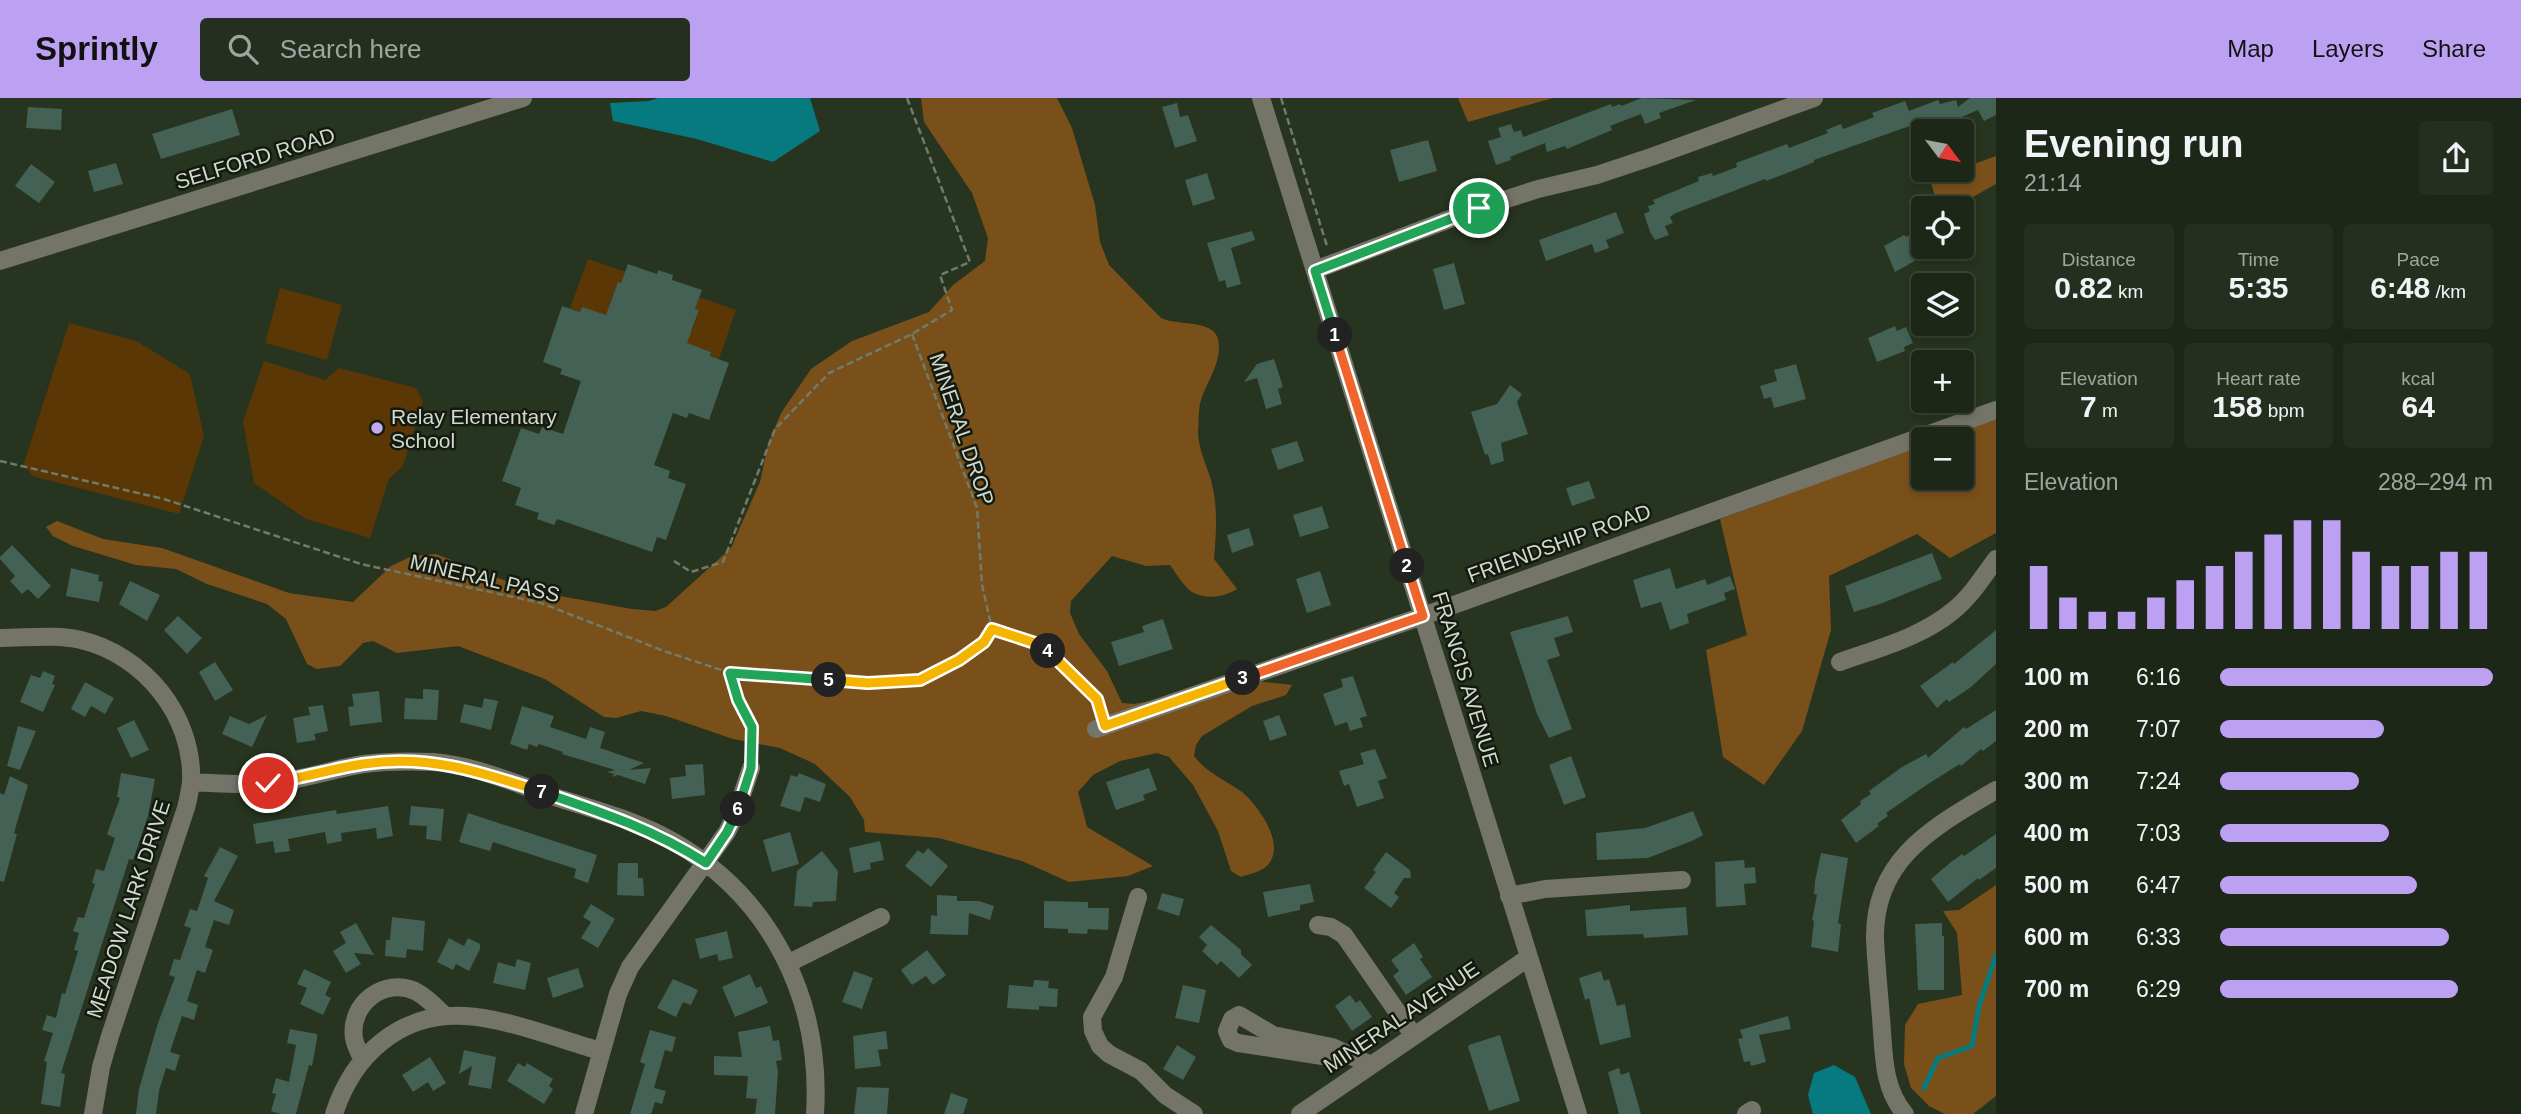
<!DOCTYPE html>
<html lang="en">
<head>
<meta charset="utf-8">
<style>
	body { margin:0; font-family:Arial,sans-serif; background:#252f20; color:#f1f3f6; height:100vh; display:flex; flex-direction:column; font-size:26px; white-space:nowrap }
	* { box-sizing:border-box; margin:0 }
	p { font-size:23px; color:#a0a5a1 }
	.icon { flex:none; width:38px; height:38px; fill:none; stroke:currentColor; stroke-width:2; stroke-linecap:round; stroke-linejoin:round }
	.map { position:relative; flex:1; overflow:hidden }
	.panel { display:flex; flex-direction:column; background:#1d2717; width:525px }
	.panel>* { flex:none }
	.needle { width:46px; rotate:122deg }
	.controls { position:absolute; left:1911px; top:21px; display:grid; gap:14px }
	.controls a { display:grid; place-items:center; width:63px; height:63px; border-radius:7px; background:#1d2717; box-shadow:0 4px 10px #0003,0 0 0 2px #3b4436; font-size:35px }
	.pin { position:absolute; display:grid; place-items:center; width:60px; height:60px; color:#fff; margin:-30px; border:4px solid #fff; border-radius:50%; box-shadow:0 2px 7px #0007 }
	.km { position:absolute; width:35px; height:35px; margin:-18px; border-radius:50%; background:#222; color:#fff; font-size:19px; line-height:35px; text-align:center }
	.round { display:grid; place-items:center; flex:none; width:74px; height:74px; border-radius:7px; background:#252f20 }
	.head { display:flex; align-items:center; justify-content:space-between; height:119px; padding:0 28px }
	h1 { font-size:38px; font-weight:600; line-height:52px }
	.stats { display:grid; grid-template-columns:repeat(3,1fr); gap:10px; height:119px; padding:7px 28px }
	.stats div { display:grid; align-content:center; border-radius:7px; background:#252f20; text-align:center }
	.stats b { font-size:30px; font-weight:600 }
	.stats small { font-size:19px; font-weight:400 }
	.stats p { font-size:19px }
	.chart { height:196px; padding:14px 28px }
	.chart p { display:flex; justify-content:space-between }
	.chart svg { width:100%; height:126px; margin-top:7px; stroke:#bca0f2; stroke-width:6 }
	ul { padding:0 28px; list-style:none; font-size:23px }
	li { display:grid; grid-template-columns:112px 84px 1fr; align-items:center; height:52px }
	li i { height:18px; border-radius:9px; background:#bca0f2 }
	header { display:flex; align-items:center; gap:42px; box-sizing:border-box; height:98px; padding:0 35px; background:#bca0f2; color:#111 }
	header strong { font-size:33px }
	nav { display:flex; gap:38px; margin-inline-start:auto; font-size:24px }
	.search { width:490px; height:63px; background:#252f20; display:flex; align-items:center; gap:18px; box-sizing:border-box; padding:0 24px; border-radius:7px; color:#a0a5a1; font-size:26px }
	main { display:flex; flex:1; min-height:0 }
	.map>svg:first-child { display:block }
</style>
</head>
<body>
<header>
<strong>Sprintly</strong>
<div class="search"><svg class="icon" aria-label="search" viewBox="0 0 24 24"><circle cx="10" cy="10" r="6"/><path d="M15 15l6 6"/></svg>Search here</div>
<nav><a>Map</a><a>Layers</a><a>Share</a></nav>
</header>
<main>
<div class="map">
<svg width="1996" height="1016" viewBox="0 0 1996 1016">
	<rect width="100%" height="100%" fill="#27341f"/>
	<path fill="#5a3704" d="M588 161 626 174 621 185H618L610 205 616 227 582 209 580 214 570 210Z
		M280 190 342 207 327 262 265 245Z
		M699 199 736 212 719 261 710 258 711 254 689 246 687 251 680 229 692 233 699 213 695 211Z
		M69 225 136 243 190 276 204 338 179 416 32 378 24 365Z
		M264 263 325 282 339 270 416 290 423 303 403 368 389 381 370 440 306 421 254 385 243 323Z"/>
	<path fill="#7a501a" d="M921 0H1057L1072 30 1095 107 1100 144 1109 167 1161 220C1177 228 1213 221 1218 241 1223 263 1207 283 1201 302 1198 312 1199 324 1198 334 1198 351 1208 370 1212 386 1218 411 1216 436 1214 461L1237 491C1225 499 1205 502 1192 494 1184 489 1176 475 1170 467L1146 468 1112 458 1071 503 1070 515 1079 536 1107 573 1122 605 1134 606 1255 583 1292 587 1286 597 1252 608 1202 638 1196 647 1194 658C1207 675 1225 682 1242 694 1258 707 1284 744 1270 764 1264 774 1251 775 1241 779L1231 773 1218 733 1193 687 1169 659 1157 655 1120 663 1093 677 1078 694 1087 729 1153 768 1128 778 1069 784 1022 763 939 740 865 734 864 722 850 699 815 666 780 650 733 641 666 618 641 613 616 620 604 619 545 581 458 548 397 555 373 543 363 545 340 568 317 571 307 566 286 521 267 506 207 486 176 471 136 467 73 448 53 438 46 429 57 423 103 441 162 450 289 495 353 504 391 468 412 458 436 456 532 493 632 511 655 513 666 509 731 450 760 384 768 346 781 315 811 271 852 243 929 214 953 187 985 163 988 140 972 95 924 24Z
		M1458 0H1553L1468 24Z
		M1996 58V86L1962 105 1939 110 1930 82Z
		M1996 320V435L1950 460 1917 436 1829 478 1831 532 1802 633 1764 687 1723 659 1706 552 1747 537 1720 421 1923 347V380H1962V341H1939Z
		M1996 787V998L1973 1016H1945L1929 1008 1911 990 1904 966 1905 927 1918 906 1962 897 1957 835 1943 813 1959 812Z"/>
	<path fill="#077a80" d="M658 0H810L820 33 773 64 697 41 613 23 610 5 649 3Z
		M1834 967 1855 979 1871 1016H1813L1808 997 1814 975Z"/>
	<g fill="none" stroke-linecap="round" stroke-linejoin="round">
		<path stroke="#077a80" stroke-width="5" d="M1924 990 1938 960 1972 948 1979 908 1996 857"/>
	</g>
	<path fill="#436155" d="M1642 0 1696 2 1659 15 1661 20 1645 26 1641 16 1610 28 1612 32 1567 51 1565 48 1547 54 1545 45 1510 59 1511 62 1496 67 1488 43 1501 39 1498 30 1511 26 1514 34 1521 32 1523 39 1611 6 1612 9 1620 6 1621 8Z
		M1970 0H1996V17L1984 23 1978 12 1931 32 1927 22 1887 36 1814 62V64L1800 70 1766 83 1765 81 1676 115 1670 119 1673 125 1665 128 1669 137 1655 142 1650 134 1644 116 1650 113 1648 108 1655 106 1653 102 1699 83 1698 79 1712 75 1713 78 1737 69 1736 65 1787 46 1789 50 1828 35 1826 32 1841 26 1843 31 1874 19 1872 15 1905 3 1909 13 1938 2 1940 6 1956 2 1958 9Z
		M1177 5 1180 19 1188 17 1197 43 1175 50 1162 9Z
		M28 9 62 11 61 32 26 30Z
		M232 11 240 37 161 61 152 36Z
		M1428 42 1437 73 1399 84 1390 52Z
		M116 65 123 86 94 94 88 73Z
		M31 66 55 84 39 105 15 88Z
		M1207 75 1215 101 1193 108 1185 82Z
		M1616 114 1624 135 1606 142 1609 150 1595 155 1592 146 1546 163 1539 142Z
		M1252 133 1255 142 1231 150 1241 186 1227 190 1225 182 1219 184 1207 145Z
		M1918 133 1923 149H1926L1929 155 1895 174 1884 148 1904 137 1906 139Z
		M1454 165 1465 206 1444 212 1433 171Z
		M628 166 657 176 658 172 673 177 672 182 702 192 695 211 699 212 687 245 711 254 710 258 729 265 709 322 689 315 687 320 673 315 654 367 670 373 668 380 686 386 666 442 657 439 652 454 557 421 554 427 537 421 539 415 515 407 521 390 502 383 521 330 539 336 542 329 563 336 581 283 560 276 562 271 543 264 562 208 580 214 582 209 606 217 618 184 621 185Z
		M1895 228 1897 233 1906 229 1913 245 1904 249 1905 253 1877 264 1868 240Z
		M1274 261 1283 289 1278 291 1282 306 1266 311 1257 280 1244 284 1257 266Z
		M1796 266 1806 301 1774 310 1771 299 1764 301 1760 288 1777 283 1774 272Z
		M1510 287 1522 296 1517 304 1528 336 1501 345 1504 363 1491 367 1488 356 1485 357 1471 314 1497 306Z
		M1297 343 1304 363 1278 372 1271 351Z
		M1589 383 1595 400 1572 408 1566 390Z
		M1322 408 1329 430 1300 439 1293 417Z
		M1249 430 1254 447 1232 455 1227 437Z
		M12 447 51 488 38 501 28 491 22 496 10 483 15 478 0 461V459Z
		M1932 455 1942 481 1880 506 1854 514 1845 488Z
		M71 470 99 477 98 483 103 484 99 504 66 498Z
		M1670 470 1676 491 1705 481 1707 487 1730 478 1735 491 1724 495 1726 502 1687 516 1689 525 1670 532 1661 504 1641 510 1633 482Z
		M1320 473 1331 507 1307 515 1296 481Z
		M130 483 160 497 147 523 119 506Z
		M178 518 202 540 187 556 164 532Z
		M1568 518 1573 534 1554 540 1560 558 1547 562 1572 631 1549 640 1537 616 1510 534Z
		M1163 521 1173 551 1119 568 1111 544 1144 534 1142 528Z
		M1996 532V566L1971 589 1949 604 1947 601 1937 610 1920 588 1953 564 1954 566Z
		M215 564 233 592 215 603 199 574Z
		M43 573 55 578 52 586 55 587 43 614 20 604 31 577 40 580Z
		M1353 578 1367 618 1360 620 1363 629 1350 633 1347 624 1335 628 1323 596 1343 589 1341 581Z
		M85 584 114 600 105 616 91 608 85 619 71 611Z
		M423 591 439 592 437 622 404 621 405 600 423 601Z
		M379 593 382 624 350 628 348 609 354 608 352 596Z
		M484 600 498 603 491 632 460 624 464 606 482 610Z
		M323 607 328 633 314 636 316 642 297 645 293 620 310 617 308 609Z
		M522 608 554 618 550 629 586 641 590 629 605 634 600 650 644 665 629 672 651 670 645 686 618 677 612 679 614 676 607 674 615 672 562 656 563 654 539 646 537 649 529 646 527 652 510 646Z
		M1996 612V643L1983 653 1981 651 1961 668 1960 666 1928 686 1886 715 1888 718 1877 726 1879 728 1856 745 1841 722 1861 706 1860 703 1871 696 1869 693 1902 669 1926 656 1928 660 1964 629 1966 631Z
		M267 617 252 649 222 636 230 618 249 626Z
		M1279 617 1287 637 1270 643 1263 623Z
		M134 622 149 652 131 660 117 630Z
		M18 628 36 633 20 672 7 668Z
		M1375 651 1387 680 1378 683 1384 700 1357 709 1349 686 1344 688 1339 673 1364 666 1360 655Z
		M1571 658 1586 699 1564 707 1549 667Z
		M703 666 705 697 672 701 670 680 686 678 685 667Z
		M1149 670 1157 692 1143 697 1145 702 1116 712 1106 684Z
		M121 675 155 681 148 718 133 762 129 761 61 975 65 976 60 1009 41 1006 47 964 44 963 53 935 42 932 47 917 56 920 62 895 65 896 78 853 74 852 79 835 73 833 78 819 84 820 95 786 92 785 96 771 104 773 115 740 107 736 120 700 117 699Z
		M799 675 826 686 820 704 805 699 800 714 780 708 791 677 797 679Z
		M10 678 28 687 14 735 17 736 4 784 0 783V695L4 697Z
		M388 708 393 738 377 741 376 730 341 735 342 743 327 746 325 734 288 741 290 753 275 755 273 743 256 746 253 726 336 712 337 716Z
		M411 708 444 711 441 743 426 741 427 728 409 727Z
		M1693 713 1703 737 1694 742 1648 760 1597 762 1596 735 1645 730Z
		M468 715 597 757 588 785 574 780 576 771 493 744 490 753 459 744Z
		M790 734 799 766 772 774 763 742Z
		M1996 736V770L1979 782 1978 780 1948 804 1931 781 1951 764 1962 756 1964 758Z
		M880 743 884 762 870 765 871 771 854 775 849 750Z
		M220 749 238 758 214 803 234 812 229 827 214 822 205 849 213 852 205 875 197 872 187 903 198 907 194 922 182 918 170 954 180 957 175 973 166 970 159 993 156 1016H136L139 991 157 928 175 879 169 877 174 861 180 862 191 830 184 828 190 811 197 813 208 780 204 778Z
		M928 750 948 768 931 789 905 768 918 752 923 756Z
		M822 753 838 773 836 803 813 804 812 809 794 808 797 773Z
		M1386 754 1410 772 1411 780H1404L1394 795 1399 799 1391 810 1364 790 1376 774 1373 772Z
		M1821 755 1848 760 1838 825 1841 826 1838 854 1811 849 1814 823 1812 822 1817 797 1814 796 1815 783Z
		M1744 762 1745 770 1755 769 1756 785 1744 786 1746 807 1716 809 1715 764Z
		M618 765H638V780H643L644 798 617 797Z
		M1310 786 1314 804 1300 807V812L1268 819 1263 794Z
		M1162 795 1184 801 1179 818 1157 811Z
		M937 797 957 798V803H979L994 808 990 822 969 815 968 837 930 836 931 817 937 818Z
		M1044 803 1088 804V810H1109L1108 832 1088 831 1087 836 1068 835V831L1044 830Z
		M591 806 615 821 598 850 581 840 591 824 583 819Z
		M1630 807V813L1686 809 1688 837 1644 840 1643 836 1587 838 1585 812Z
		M392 819 425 823 423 853 407 851 406 860 385 858 386 842H390Z
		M356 825 374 857 354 855 361 866 346 875 333 853 346 845 340 834Z
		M1942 825V838H1944V892H1918L1915 826Z
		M1211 827 1241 852V856L1252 867 1239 880 1221 863 1217 867 1202 853 1207 847 1199 839Z
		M727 833 733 860 719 863 717 856 700 861 695 841Z
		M449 840 464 848 468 840 480 846V851L469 873 456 866 453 872 437 864Z
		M1414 845 1423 859 1420 861 1432 879 1406 897 1393 878 1399 873 1391 862Z
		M927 852 946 877 933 887 926 878 912 887 901 872Z
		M517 861 531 865 525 892 493 885 498 864 515 869Z
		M578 870 584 889 553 900 547 880Z
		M304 871 331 884 325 897 331 900 323 917 300 906 307 890 297 886Z
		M854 873 873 880 862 911 842 904Z
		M1601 873 1604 883 1609 881 1617 908 1625 906 1631 939 1600 947 1589 900 1585 902 1579 880Z
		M750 876 756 890 761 888 768 905 735 919 722 889Z
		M673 881 698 892 691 907 683 904 676 919 657 910Z
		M1034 882 1049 883 1048 890 1058 891 1057 909 1039 908V912L1007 910 1009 887 1033 889Z
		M1183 887 1206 892 1199 925 1175 920Z
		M1350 897 1356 905 1360 902 1372 919 1352 933 1335 908Z
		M1788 918 1791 931 1759 937 1766 964 1751 968 1750 963 1744 964 1738 941 1743 940 1740 932Z
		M770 928 773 943 779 942 782 962 776 963 778 974 775 1016H755L757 1001 746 1000 748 978 714 977V958L742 959 738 934Z
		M290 931 317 936V941L312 968 309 967 296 1016H280L271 1013 276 996 272 995 276 980 289 984 296 947 287 945Z
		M650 932 676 939 672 954 665 952 654 990 666 993 662 1006 655 1004 651 1016H630L645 966 640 964Z
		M886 933 888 951 878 952 881 968 855 971 853 938Z
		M1500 937 1520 1003 1489 1013 1468 949 1469 947Z
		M1177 947 1196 959 1183 982 1163 971Z
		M464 952 496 959 491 991 468 987 472 968 459 976Z
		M430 959 446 985 433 993 428 984 413 994 402 977Z
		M518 965 525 969 527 965 553 981 549 988 553 991 544 1006 507 983Z
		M1619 970 1621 977 1629 974 1641 1016H1619L1608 974Z
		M857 989 889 990 887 1016H854Z
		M951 995 968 1001 963 1016H944Z"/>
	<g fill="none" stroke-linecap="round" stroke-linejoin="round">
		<path stroke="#707b6a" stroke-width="2.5" stroke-dasharray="7 3.5" stroke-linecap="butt" d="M1281 0 1327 148
			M912 236 977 410 982 487 992 531 1041 547 1079 580 1097 601 1100 611
			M0 363 164 401 361 466 541 505 664 553 730 575 868 585 920 582 959 562 984 544 992 531
			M674 463 691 474 723 464 775 331 829 275 912 236 952 212 940 177 970 164 907 0
			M730 575 738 602 752 629V654"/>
		<path stroke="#757468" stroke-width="18" d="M1261 0 1578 1016
			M0 163 523 0
			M1315 172 1479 110 1538 91 1597 77 1654 58 1814 0
			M0 540C26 540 55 536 81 542 144 557 194 618 191 684 190 693 188 702 186 710L110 938 101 969 93 1016
			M1840 564C1879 550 1922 539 1954 512 1971 498 1983 479 1996 461
			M1096 631 1423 518 1996 312
			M191 684C217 685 244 688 270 685 302 682 333 671 364 666 386 663 410 663 433 664 474 667 516 686 555 699 595 712 638 723 674 744 773 801 822 904 815 1016
			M1509 798 1545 791 1682 782
			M1138 799 1114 879 1092 919 1093 933 1100 948 1109 956 1141 973 1165 997 1194 1016
			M1318 827 1331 829 1344 837 1414 938
			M789 865 881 819
			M1350 957 1335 960 1238 945 1231 942 1227 933 1232 921 1239 917 1273 937 1332 949 1371 967
			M362 961C359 954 355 947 354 940 349 906 384 879 415 893 427 899 436 909 445 918
			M334 1016C353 957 400 914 465 918 506 920 561 942 601 953
			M584 1016 618 896 630 869 727 734 735 718 751 670
			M1300 1016 1528 860
			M1746 1016 1752 1012
			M1905 1016C1882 989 1884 954 1881 920 1879 893 1876 866 1875 840 1874 759 1936 728 1996 692"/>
	</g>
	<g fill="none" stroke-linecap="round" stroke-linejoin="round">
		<defs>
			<path id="split-1" d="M1335 237 1315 173 1479 110"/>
			<path id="split-2" d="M1335 237 1407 468"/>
			<path id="split-3" d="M1243 580 1423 518 1407 468"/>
			<path id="split-4" d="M1048 553 1097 601 1105 628 1243 580"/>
			<path id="split-5" d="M829 582 868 585 920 582 959 562 984 544 992 531 1041 547 1048 553"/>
			<path id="split-6" d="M738 711 751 670 752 629 738 602 730 575 829 582"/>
			<path id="split-7" d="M542 694C601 714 653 731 706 765L727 734 738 711"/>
			<path id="split-8" d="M268 685C300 681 331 671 363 666 428 656 481 674 542 694"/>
		</defs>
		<use href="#split-1" stroke="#fff" stroke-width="14"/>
		<use href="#split-2" stroke="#fff" stroke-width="14"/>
		<use href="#split-3" stroke="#fff" stroke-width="14"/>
		<use href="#split-4" stroke="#fff" stroke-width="14"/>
		<use href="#split-5" stroke="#fff" stroke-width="14"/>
		<use href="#split-6" stroke="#fff" stroke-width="14"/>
		<use href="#split-7" stroke="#fff" stroke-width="14"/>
		<use href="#split-8" stroke="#fff" stroke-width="14"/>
		<use href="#split-1" stroke="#22a559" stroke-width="9"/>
		<use href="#split-2" stroke="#f0652b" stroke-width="9"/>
		<use href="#split-3" stroke="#f0652b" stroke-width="9"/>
		<use href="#split-4" stroke="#f5b400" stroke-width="9"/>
		<use href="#split-5" stroke="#f5b400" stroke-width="9"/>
		<use href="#split-6" stroke="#22a559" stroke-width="9"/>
		<use href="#split-7" stroke="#22a559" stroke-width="9"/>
		<use href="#split-8" stroke="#f5b400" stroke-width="9"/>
	</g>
	<circle fill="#c2a8f2" stroke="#141a10" stroke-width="2.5" cx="377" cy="330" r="7"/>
	<g text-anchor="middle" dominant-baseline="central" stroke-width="5" stroke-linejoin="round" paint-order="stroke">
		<g font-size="21" fill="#d1dacd" stroke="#141a10">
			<text transform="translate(255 60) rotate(-17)">SELFORD ROAD</text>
			<text transform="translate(962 331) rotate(71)">MINERAL DROP</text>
			<text transform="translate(1559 445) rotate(-20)">FRIENDSHIP ROAD</text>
			<text transform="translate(485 480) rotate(13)">MINERAL PASS</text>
			<text transform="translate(1466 581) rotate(73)">FRANCIS AVENUE</text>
			<text transform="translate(128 811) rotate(-72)">MEADOW LARK DRIVE</text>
			<text transform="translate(1401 919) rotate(-34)">MINERAL AVENUE</text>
		</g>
		<g font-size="21" fill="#d1dacd" stroke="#141a10" text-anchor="start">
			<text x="391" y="318">Relay Elementary<tspan x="391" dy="24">School</tspan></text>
		</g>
	</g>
</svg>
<div class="controls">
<a><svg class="needle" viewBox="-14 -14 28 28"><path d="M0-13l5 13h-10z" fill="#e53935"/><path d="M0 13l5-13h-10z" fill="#a0a5a1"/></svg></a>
<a><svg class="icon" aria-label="locate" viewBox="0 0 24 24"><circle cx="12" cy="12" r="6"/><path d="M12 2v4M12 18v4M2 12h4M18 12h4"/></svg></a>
<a><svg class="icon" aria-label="layers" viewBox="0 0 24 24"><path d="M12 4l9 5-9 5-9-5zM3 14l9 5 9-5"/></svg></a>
<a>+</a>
<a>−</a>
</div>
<div class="pin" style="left:1479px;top:110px;background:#1e9e55"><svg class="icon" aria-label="arrive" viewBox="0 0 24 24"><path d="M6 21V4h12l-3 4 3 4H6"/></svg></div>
<div class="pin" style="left:268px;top:685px;background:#d93025"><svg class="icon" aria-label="check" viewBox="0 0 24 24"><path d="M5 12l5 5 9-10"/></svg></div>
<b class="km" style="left:1335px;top:237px">1</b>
<b class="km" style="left:1407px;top:468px">2</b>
<b class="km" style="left:1243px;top:580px">3</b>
<b class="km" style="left:1048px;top:553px">4</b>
<b class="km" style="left:829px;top:582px">5</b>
<b class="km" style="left:738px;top:711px">6</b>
<b class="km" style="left:542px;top:694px">7</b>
</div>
<section class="panel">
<div class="head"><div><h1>Evening run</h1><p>21:14</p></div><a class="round"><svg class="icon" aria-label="share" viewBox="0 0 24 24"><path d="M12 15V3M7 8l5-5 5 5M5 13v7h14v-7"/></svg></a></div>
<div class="stats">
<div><p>Distance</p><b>0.82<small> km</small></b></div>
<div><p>Time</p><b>5:35</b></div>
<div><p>Pace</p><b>6:48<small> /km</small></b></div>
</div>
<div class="stats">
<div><p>Elevation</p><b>7<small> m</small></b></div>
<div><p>Heart rate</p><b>158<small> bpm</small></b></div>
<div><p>kcal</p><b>64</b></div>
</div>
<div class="chart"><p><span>Elevation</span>288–294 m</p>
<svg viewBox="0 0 160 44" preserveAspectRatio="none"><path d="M5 44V22M15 44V33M25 44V38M35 44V38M45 44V33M55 44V27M65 44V22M75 44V17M85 44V11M95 44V6M105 44V6M115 44V17M125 44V22M135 44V22M145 44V17M155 44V17"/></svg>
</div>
<ul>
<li><b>100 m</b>6:16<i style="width:100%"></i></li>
<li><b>200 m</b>7:07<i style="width:60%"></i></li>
<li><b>300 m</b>7:24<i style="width:51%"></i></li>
<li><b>400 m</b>7:03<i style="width:62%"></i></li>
<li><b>500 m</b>6:47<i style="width:72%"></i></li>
<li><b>600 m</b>6:33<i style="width:84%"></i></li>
<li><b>700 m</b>6:29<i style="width:87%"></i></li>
</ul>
</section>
</main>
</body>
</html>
